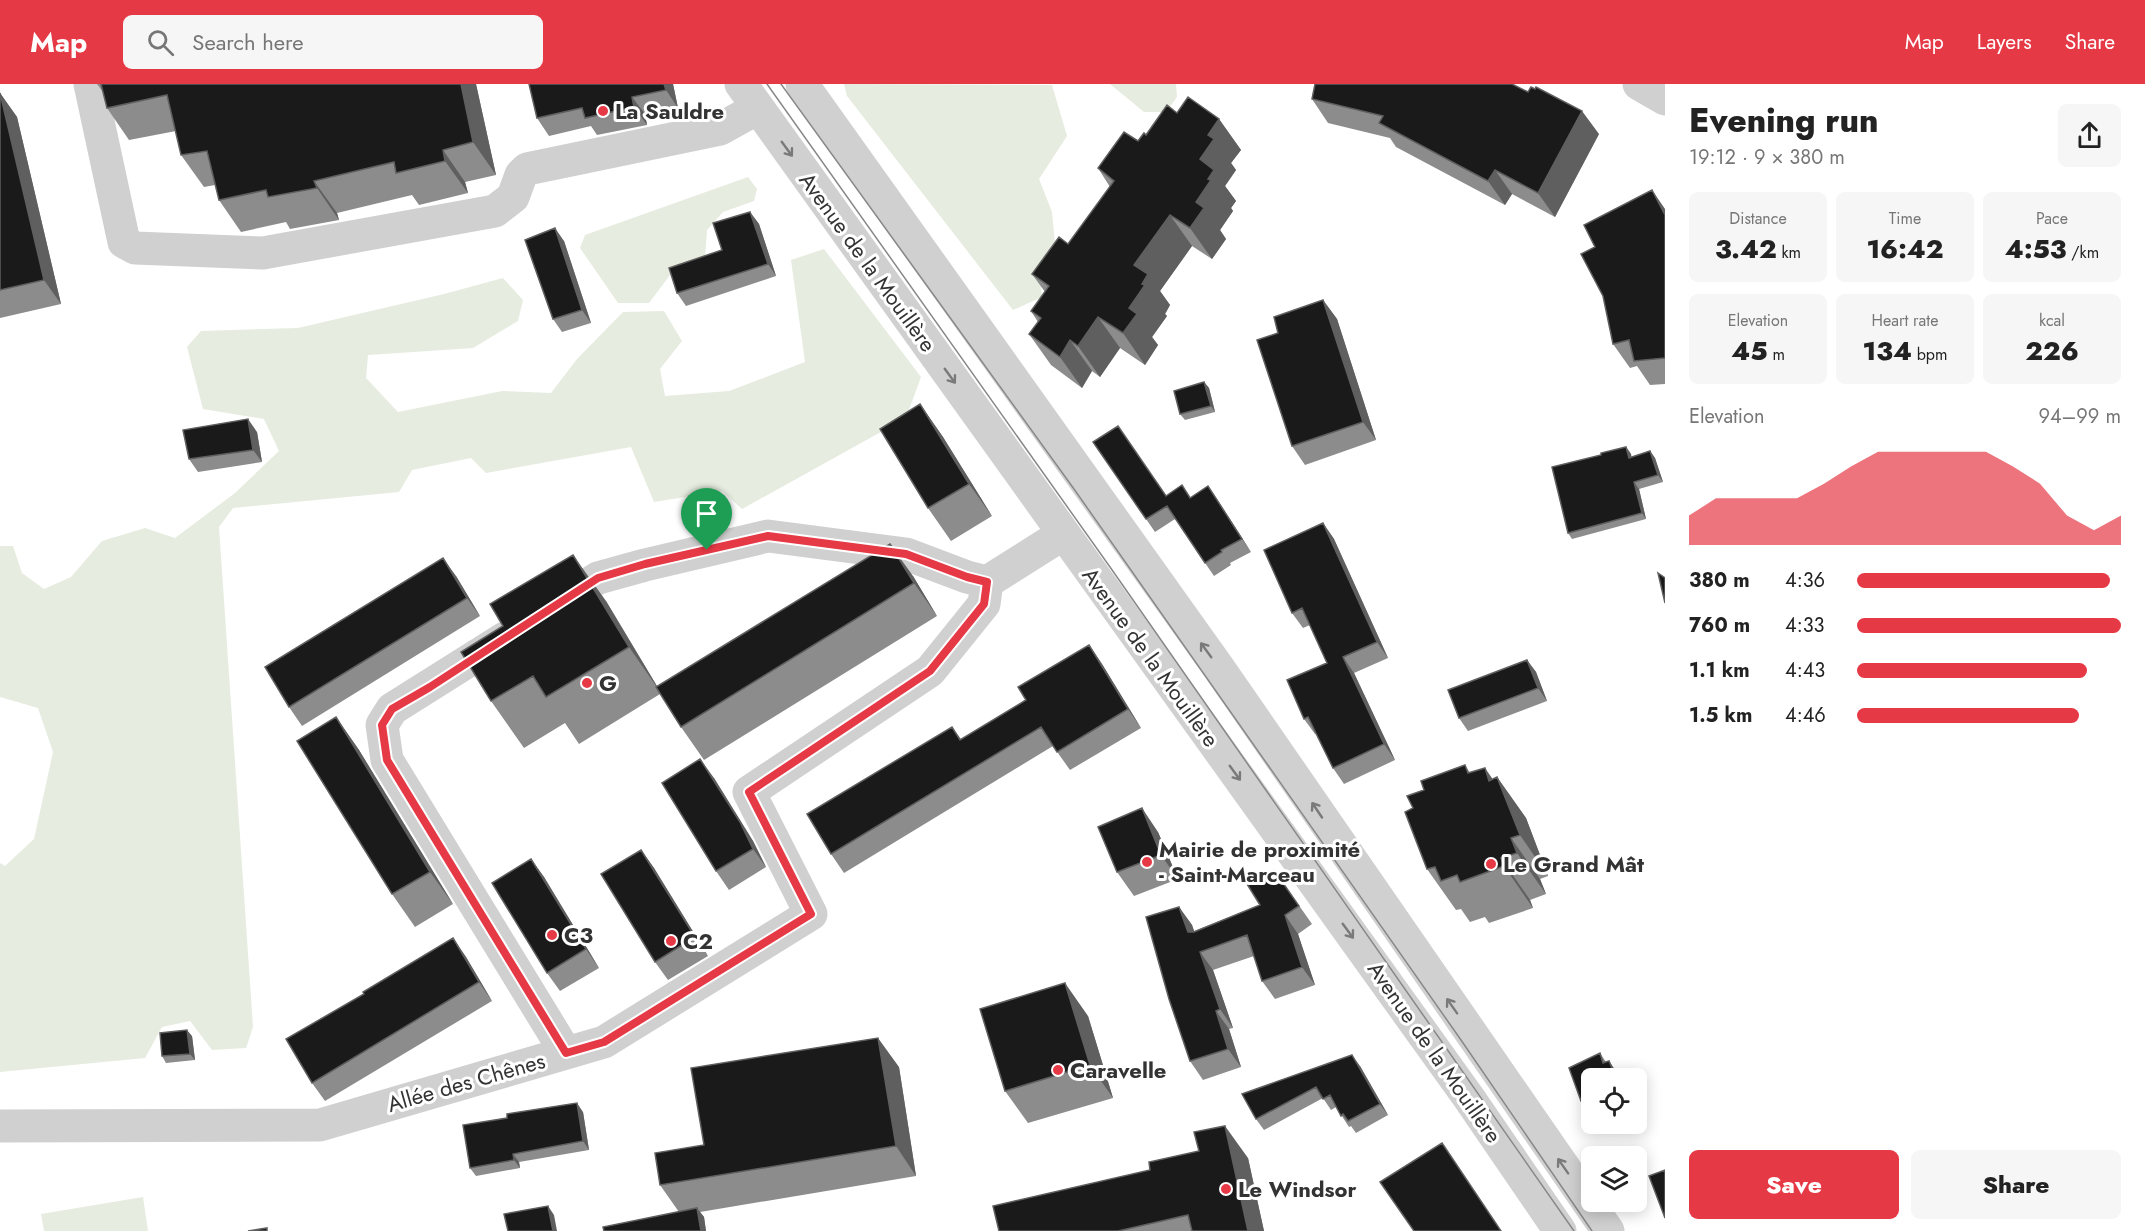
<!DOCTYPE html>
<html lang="en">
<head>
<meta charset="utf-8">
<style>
	body { margin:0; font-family:Jost,sans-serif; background:#f6f6f6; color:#222; height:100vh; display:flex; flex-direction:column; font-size:22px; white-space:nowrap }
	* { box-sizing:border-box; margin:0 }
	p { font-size:20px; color:#767676 }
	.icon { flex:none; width:33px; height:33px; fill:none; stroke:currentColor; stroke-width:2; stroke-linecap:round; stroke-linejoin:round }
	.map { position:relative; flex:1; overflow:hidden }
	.drawer { display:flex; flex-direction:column; background:#fff; width:480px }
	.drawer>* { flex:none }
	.tools { position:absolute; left:1581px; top:984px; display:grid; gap:12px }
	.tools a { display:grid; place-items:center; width:66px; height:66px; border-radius:9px; background:#fff; box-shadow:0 3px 15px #0003; font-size:30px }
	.pin { position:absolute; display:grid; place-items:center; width:51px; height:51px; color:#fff; margin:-62px -26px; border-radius:50% 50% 50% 0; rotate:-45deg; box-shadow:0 0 6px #0007 }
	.pin .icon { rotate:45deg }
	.round { display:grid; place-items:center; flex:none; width:63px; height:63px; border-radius:9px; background:#f6f6f6 }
	.head { display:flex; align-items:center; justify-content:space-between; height:102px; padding:0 24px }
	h1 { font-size:33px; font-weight:800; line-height:45px }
	.figures { display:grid; grid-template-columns:repeat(3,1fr); gap:9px; height:102px; padding:6px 24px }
	.figures div { display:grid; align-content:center; border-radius:9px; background:#f6f6f6; text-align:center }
	.figures b { font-size:26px; font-weight:800 }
	.figures small { font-size:16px; font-weight:400 }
	.figures p { font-size:16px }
	.chart { height:168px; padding:12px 24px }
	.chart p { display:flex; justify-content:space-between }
	.chart svg { width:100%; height:108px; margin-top:6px; fill:#e63946; opacity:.7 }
	.cta { display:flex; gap:12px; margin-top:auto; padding:12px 24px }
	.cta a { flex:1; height:69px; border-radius:9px; background:#e63946; color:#fff; font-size:24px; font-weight:800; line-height:69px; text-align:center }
	.cta a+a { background:#f6f6f6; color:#222 }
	ul { padding:0 24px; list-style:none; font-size:20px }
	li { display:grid; grid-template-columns:96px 72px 1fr; align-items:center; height:45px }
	li i { height:15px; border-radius:8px; background:#e63946 }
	header { display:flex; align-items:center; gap:36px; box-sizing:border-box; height:84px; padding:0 30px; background:#e63946; color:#fff }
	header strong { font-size:28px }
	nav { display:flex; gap:33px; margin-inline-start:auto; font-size:21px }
	.search { width:420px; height:54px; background:#f6f6f6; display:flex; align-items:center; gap:15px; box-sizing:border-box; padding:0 21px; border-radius:9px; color:#767676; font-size:22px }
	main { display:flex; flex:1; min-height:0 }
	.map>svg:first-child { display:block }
</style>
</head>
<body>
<header>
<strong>Map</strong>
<div class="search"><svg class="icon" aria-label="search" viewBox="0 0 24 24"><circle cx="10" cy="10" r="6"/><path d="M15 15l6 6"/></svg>Search here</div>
<nav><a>Map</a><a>Layers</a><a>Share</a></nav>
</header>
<main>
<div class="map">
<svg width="1665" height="1147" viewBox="0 0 1665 1147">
	<rect width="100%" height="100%" fill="#fff"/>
	<path fill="#e6ecdf" d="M844 0 1052 1 1067 52 1039 95 1052 128 1055 160 1039 185 1042 213 1013 226 847 12Z
		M1110 0H1176L1177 13 1166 28H1144Z
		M748 93 757 105 754 117 723 128 707 146 705 174 670 191 649 219H618L580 164 585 151Z
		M824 165 921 293 906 334 742 425 722 407 654 418 631 363 486 389 471 374 412 386 399 408 233 424 219 443 253 943 246 964 212 966 190 937 162 943 145 974 0 988V779L5 782 34 755 53 668 38 624 0 613V462H13L22 489 44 505 71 493 102 457 145 444 175 454 235 409 279 367 264 335 203 325 187 263 201 247 298 244 444 210 503 194 523 216 518 237 473 264 368 271 366 294 398 328 502 307 551 309 577 275 623 228 664 227 682 257 660 285 665 312 729 307 805 278 791 176Z
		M143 1113 148 1147H44L41 1130Z"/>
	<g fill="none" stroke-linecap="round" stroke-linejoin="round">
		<path stroke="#d0d0d0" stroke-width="33" d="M90 0 124 158 135 164 263 169 495 127 513 113 521 91 527 85 720 45 758 24
			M741 0 1469 1014 1560 1147
			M802 0 1218 583 1608 1147
			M1639 0 1665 15
			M555 521 598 494 645 481 768 452 906 470 967 493 987 498
			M505 554 392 625 382 641 387 676 566 969
			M0 1042 320 1041 604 958 811 830 749 708 930 587 984 520 987 498 1063 450"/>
		<path stroke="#888" stroke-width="1.5" d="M767 0 1110 483 1574 1147
			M781 0 1074 405 1461 956 1592 1147"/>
	</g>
	<path fill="#8c8c8c" d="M97 0H476L496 91 465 98 468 109 419 121 412 111 337 129 339 136 290 145 286 138 241 148 219 116 215 101 204 103 181 71 176 47 129 56 107 24 103 8Z
		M529 0H673L678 24 645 30 647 41 597 51 591 42 549 52 537 34Z
		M0 9 17 33 61 220 0 234Z
		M1312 15 1599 50 1555 133 1512 110 1505 121 1396 63 1390 54 1328 39Z
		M1177 29 1219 35 1241 66 1231 79 1236 86 1225 102 1236 117 1231 124 1233 127 1220 146 1226 155 1212 175 1192 162 1160 207 1170 221 1165 230 1167 232 1152 253 1158 261 1145 281 1120 264 1100 293 1092 287 1082 304 1051 281 1029 250 1038 238 1031 227 1045 208 1032 190 1068 160 1110 103 1098 84 1138 57Z
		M1665 125V300L1650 301 1637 282 1630 284 1613 260Z
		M750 128 759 140 776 192 686 222 677 209 722 166Z
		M564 157 591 239 562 248 553 235Z
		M1323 216 1337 235 1376 356 1305 381 1292 362 1278 249Z
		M1204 298 1209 304 1215 328 1185 336 1180 330Z
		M920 320 943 353 992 432 951 457 928 424Z
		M257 348 262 378 198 388 189 375Z
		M1093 358 1166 412 1182 401 1191 414 1217 415 1251 468 1230 479 1231 481 1214 492 1175 435 1155 448Z
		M1626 363 1631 370V373L1650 367 1655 374 1663 398 1639 405 1646 435 1572 455 1568 449 1601 371Z
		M1323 439 1334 455 1388 574 1354 589 1395 676 1344 700 1333 684 1316 650H1315L1304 635 1327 579 1310 541 1303 544 1292 529Z
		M456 492 480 532 302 642 289 623Z
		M913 492 937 532 704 676 681 643 660 610 579 660 565 639 524 664 491 617 606 517 657 602Z
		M1089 561 1102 580 1141 644 1070 686 1053 662 844 789 831 770 952 643 961 655 1026 616Z
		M1527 576 1536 588 1547 617 1468 647 1459 634Z
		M336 633 359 666 453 820 415 843 392 810Z
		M1465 681 1470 689 1493 695 1497 693 1526 734 1548 792 1540 795 1546 810 1530 816 1533 824 1489 839 1485 833 1470 838 1461 825 1456 826 1427 785 1413 724 1424 706Z
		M714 694 753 757 766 783 729 806 716 787Z
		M1158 748 1178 795 1134 812 1117 788Z
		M641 766 654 784 708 872 668 896 655 878Z
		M531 775 544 793 599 884 560 907 547 889Z
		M1274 786 1312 840 1298 850 1315 901 1275 915 1262 897 1254 872 1213 886 1233 944 1229 945 1241 983 1203 996 1190 977 1179 823 1192 841 1194 847 1260 821Z
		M453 854 466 873 492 917 325 1017 312 999 364 910Z
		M1088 932 1113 1014 1028 1039 1005 1007Z
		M192 952 195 976 166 979 162 972Z
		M1600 969 1606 978 1618 990 1619 994H1592V1029L1590 1030 1581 1017Z
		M1360 982 1388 1031 1356 1049 1351 1042 1349 1043 1336 1023 1331 1026 1323 1014 1264 1046 1256 1035 1242 1010Z
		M899 983 916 1092 700 1128 704 1133 706 1147H604L679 1128 660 1101 704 1061Z
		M583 1028 589 1066 519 1078 520 1084 476 1092 470 1084Z
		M1248 1074 1264 1147H999Z"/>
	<path fill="#5f5f5f" d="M461 0H476L496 91 473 58Z
		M664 0H673L678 24 666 6Z
		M0 9 17 33 61 220 44 196Z
		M632 13 645 30 647 41 634 23Z
		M1582 27 1599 50 1555 133 1538 109Z
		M1219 35 1241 66 1231 79 1236 86 1225 102 1236 117 1231 124 1233 127 1220 146 1226 155 1212 175 1190 144 1196 118 1208 95 1200 75 1208 51Z
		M443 66 465 98 468 109 445 77Z
		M1495 86 1512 110 1505 121 1488 97Z
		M314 97 337 129 339 136 317 104Z
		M1652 106 1665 125V131Z
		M750 128 759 140 776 192 768 180Z
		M1170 131 1192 162 1160 207 1170 221 1165 230 1167 232 1152 253 1158 261 1145 281 1123 249 1129 224 1134 181Z
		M555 144 564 157 591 239 582 226Z
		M1323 216 1337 235 1376 356 1363 338Z
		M1098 233 1120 264 1100 293 1078 262Z
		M1070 256 1092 287 1082 304 1060 273Z
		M1204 298 1209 304 1215 328 1211 322Z
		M920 320 943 353 992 432 969 400Z
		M248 335 257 348 262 378 253 366Z
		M1626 363 1631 370 1633 380 1629 374Z
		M1650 367 1655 374 1663 398 1658 391Z
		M1634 398 1639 405 1646 435 1642 429Z
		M1208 402 1217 415 1251 468 1242 455Z
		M1323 439 1334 455 1388 574 1377 558Z
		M890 460 913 492 937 532 914 499Z
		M573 471 606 517 661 609 629 563Z
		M443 474 456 492 480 532 467 514Z
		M1089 561 1102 580 1141 644 1128 625Z
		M1343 573 1354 589 1395 676 1384 660Z
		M1527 576 1536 588 1547 617 1538 604Z
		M336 633 359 666 453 820 430 788Z
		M700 675 714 694 753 757 766 783 753 765Z
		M1485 684 1505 713 1497 693 1526 734 1548 792 1520 751 1489 697Z
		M1142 724 1158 748 1178 795 1161 771Z
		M1511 754 1540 795 1546 810 1517 769Z
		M641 766 654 784 708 872 695 853Z
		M1501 774 1530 816 1533 824 1504 782Z
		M531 775 544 793 599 884 586 865Z
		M1179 823 1192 841 1201 867 1188 848Z
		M1285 831 1298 850 1315 901 1302 883Z
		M453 854 466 873 492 917 479 898Z
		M1200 868 1213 886 1233 944 1220 925Z
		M1065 899 1088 932 1113 1014 1090 981Z
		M1216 927 1229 945 1241 983 1228 965Z
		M187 946 192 952 195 976 190 970Z
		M878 954 899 983 916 1092 896 1062Z
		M1352 971 1360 982 1388 1031 1380 1020Z
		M1609 977 1618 990 1619 994H1616Z
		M577 1019 583 1028 589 1066 583 1057Z
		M1225 1042 1248 1074 1264 1147H1248Z
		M513 1070 519 1078 520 1084 514 1076Z
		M548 1122 554 1131 557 1147H553Z
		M697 1124 704 1133 706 1147H701Z"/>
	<path fill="#1a1a1a" stroke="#5f5f5f" stroke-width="1.5" d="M101 0H461L473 58 443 66 445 77 396 89 394 78 314 97 317 104 268 113 266 106 219 116 207 67 181 71 167 11 107 24Z
		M529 0H664L666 6 632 13 634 23 585 34 582 24 537 34Z
		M1315 0H1512L1528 8 1531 3 1535 5 1536 3 1582 27 1538 109 1495 86 1488 97 1379 39 1383 32 1312 15Z
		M0 9 44 196 0 206Z
		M1188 13 1219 35 1208 51 1214 55 1200 75 1214 86 1208 95 1211 96 1196 118 1204 124 1190 144 1170 131 1134 181 1148 190 1142 200 1145 201 1129 224 1137 230 1123 249 1098 233 1078 262 1070 256 1060 273 1029 250 1041 234 1031 227 1049 202 1032 190 1059 153 1068 160 1114 97 1098 84 1124 48 1138 57 1144 49 1146 51 1167 21 1177 29Z
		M1652 106 1665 131V274L1634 277 1629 256 1613 260 1603 212 1581 170 1595 163 1584 141Z
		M750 128 768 180 677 209 669 184 722 166 713 139Z
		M555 144 582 226 553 235 525 156Z
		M1323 216 1363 338 1292 362 1257 256 1278 249 1274 233Z
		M1204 298 1211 322 1180 330 1174 307Z
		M920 320 969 400 928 424 880 345Z
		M248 335 253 366 189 375 183 346Z
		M1118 342 1166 412 1182 401 1190 414 1208 402 1242 455 1221 466 1222 468 1205 479 1167 422 1146 435 1093 358Z
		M1626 363 1629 374 1650 367 1658 391 1634 398 1642 429 1568 449 1552 383 1601 371V369Z
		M1323 439 1377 558 1343 573 1384 660 1333 684 1308 633 1304 635 1287 596 1327 579 1302 524 1292 529 1264 466Z
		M890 460 914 499 681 643 656 603Z
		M573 471 629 563 546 613 533 592 491 617 461 568 503 542 490 520Z
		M443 474 467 514 289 623 265 583Z
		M1658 489 1665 494V519Z
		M1089 561 1128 625 1057 668 1041 643 831 770 807 730 952 643 960 656 1026 616 1018 603Z
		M1527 576 1538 604 1459 634 1448 606Z
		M336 633 430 788 392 810 297 657Z
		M700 675 740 738 753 765 716 787 662 699Z
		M1465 681 1468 689 1485 684 1489 697 1497 693 1520 751 1511 754 1517 769 1501 774 1504 782 1460 798 1457 791 1441 797 1435 783 1427 785 1405 728 1413 724 1407 712 1424 706 1421 697Z
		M1142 724 1161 771 1117 788 1098 743Z
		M641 766 695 853 655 878 601 790Z
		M531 775 586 865 547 889 492 799Z
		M1274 786 1299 822 1285 831 1302 883 1262 897 1247 851 1200 868 1220 925 1216 927 1228 965 1190 977 1169 915 1146 833 1179 823 1188 848H1194L1260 821 1247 800Z
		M453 854 479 898 312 999 286 955 364 910 363 908Z
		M1065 899 1090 981 1005 1007 980 925Z
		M187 946 190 970 162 972 160 949Z
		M878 954 896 1062 660 1101 655 1069 704 1061 691 984Z
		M1600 969 1603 979 1609 977 1616 994H1592V1013L1581 1017 1569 984Z
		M1352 971 1380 1020 1348 1037 1343 1030 1341 1032 1330 1011 1323 1015 1316 1003 1256 1035 1242 1010Z
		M577 1019 583 1057 513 1070 514 1076 470 1084 463 1041 507 1034V1030Z
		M1225 1042 1248 1147H1192L1188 1131 1118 1147H999L993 1122 1150 1086 1149 1078 1199 1067 1194 1048Z
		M1442 1059 1501 1147H1414L1380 1098Z
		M1665 1086V1134L1649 1092Z
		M548 1122 553 1147H508L504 1130Z
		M697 1124 701 1147H604L603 1143Z
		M267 1144V1147H248Z"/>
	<defs><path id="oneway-shaft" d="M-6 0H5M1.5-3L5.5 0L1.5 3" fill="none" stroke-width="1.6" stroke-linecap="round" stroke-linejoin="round" transform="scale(1.5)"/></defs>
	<g stroke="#7a7a7a">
		<use href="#oneway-shaft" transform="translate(787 65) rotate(54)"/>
		<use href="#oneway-shaft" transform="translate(950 292) rotate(54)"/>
		<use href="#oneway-shaft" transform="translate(1206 566) rotate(-126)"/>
		<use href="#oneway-shaft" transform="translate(1235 689) rotate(54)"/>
		<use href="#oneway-shaft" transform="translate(1317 726) rotate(-124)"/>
		<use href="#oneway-shaft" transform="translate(1348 847) rotate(54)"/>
		<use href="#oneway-shaft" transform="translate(1452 922) rotate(-125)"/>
		<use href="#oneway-shaft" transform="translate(1563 1082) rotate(-125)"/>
	</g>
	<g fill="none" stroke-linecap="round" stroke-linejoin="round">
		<defs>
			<path id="route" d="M768 452 906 470 967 493 987 498 984 520 930 587 749 708 811 830 604 958 566 969 387 676 382 641 392 625 430 603 598 494 645 480Z"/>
		</defs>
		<use href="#route" stroke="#fff" stroke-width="12"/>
		<use href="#route" stroke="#e63946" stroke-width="8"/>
	</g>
	<g fill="#e63946" stroke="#fff" stroke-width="2">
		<circle cx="603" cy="27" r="6"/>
		<circle cx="587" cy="599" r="6"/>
		<circle cx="1147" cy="778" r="6"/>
		<circle cx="1491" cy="780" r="6"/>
		<circle cx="552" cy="851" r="6"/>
		<circle cx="671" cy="857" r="6"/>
		<circle cx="1058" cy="986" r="6"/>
		<circle cx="1226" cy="1105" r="6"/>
	</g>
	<g text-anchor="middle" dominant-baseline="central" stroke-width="6" stroke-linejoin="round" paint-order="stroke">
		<g font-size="22" font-weight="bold" fill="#333" stroke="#fff" text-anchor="start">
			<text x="615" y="27">La Sauldre</text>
			<text x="599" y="599">G</text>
			<text x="1159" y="765">Mairie de proximité<tspan x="1159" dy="25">- Saint-Marceau</tspan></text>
			<text x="1503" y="780">Le Grand Mât</text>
			<text x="564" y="851">C3</text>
			<text x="683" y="857">C2</text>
			<text x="1070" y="986">Caravelle</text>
			<text x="1238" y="1105">Le Windsor</text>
		</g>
		<g font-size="22" fill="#333" stroke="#fff">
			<text transform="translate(868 178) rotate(54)">Avenue de la Mouillère</text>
			<text transform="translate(1151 573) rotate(54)">Avenue de la Mouillère</text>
			<text transform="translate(1435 968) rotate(55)">Avenue de la Mouillère</text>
			<text transform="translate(466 998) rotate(-16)">Allée des Chênes</text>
		</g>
	</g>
</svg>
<div class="tools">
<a><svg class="icon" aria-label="locate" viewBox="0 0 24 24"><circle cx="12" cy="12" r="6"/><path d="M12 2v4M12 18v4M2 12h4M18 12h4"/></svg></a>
<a><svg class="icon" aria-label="layers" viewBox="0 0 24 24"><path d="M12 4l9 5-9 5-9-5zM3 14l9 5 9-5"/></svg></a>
</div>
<div class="pin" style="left:707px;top:466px;background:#1e9e55"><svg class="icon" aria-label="arrive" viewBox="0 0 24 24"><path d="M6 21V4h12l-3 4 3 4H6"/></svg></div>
</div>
<section class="drawer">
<div class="head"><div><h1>Evening run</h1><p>19:12 · 9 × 380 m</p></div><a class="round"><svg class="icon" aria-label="share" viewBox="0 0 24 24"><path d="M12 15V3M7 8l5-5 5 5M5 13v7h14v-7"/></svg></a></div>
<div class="figures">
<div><p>Distance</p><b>3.42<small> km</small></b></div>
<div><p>Time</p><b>16:42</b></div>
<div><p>Pace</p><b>4:53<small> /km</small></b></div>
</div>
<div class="figures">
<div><p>Elevation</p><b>45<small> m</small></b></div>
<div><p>Heart rate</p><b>134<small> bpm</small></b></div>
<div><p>kcal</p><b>226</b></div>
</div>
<div class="chart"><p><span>Elevation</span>94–99 m</p>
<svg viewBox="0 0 160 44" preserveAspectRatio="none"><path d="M0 44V32L10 25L20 25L30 25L40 25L50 19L60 12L70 6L80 6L90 6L100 6L110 6L120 12L130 19L140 32L150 38L160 32V44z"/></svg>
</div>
<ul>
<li><b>380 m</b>4:36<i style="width:96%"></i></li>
<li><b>760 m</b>4:33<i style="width:100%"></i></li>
<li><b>1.1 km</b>4:43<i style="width:87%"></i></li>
<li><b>1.5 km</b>4:46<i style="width:84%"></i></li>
</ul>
<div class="cta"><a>Save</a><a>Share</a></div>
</section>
</main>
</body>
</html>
